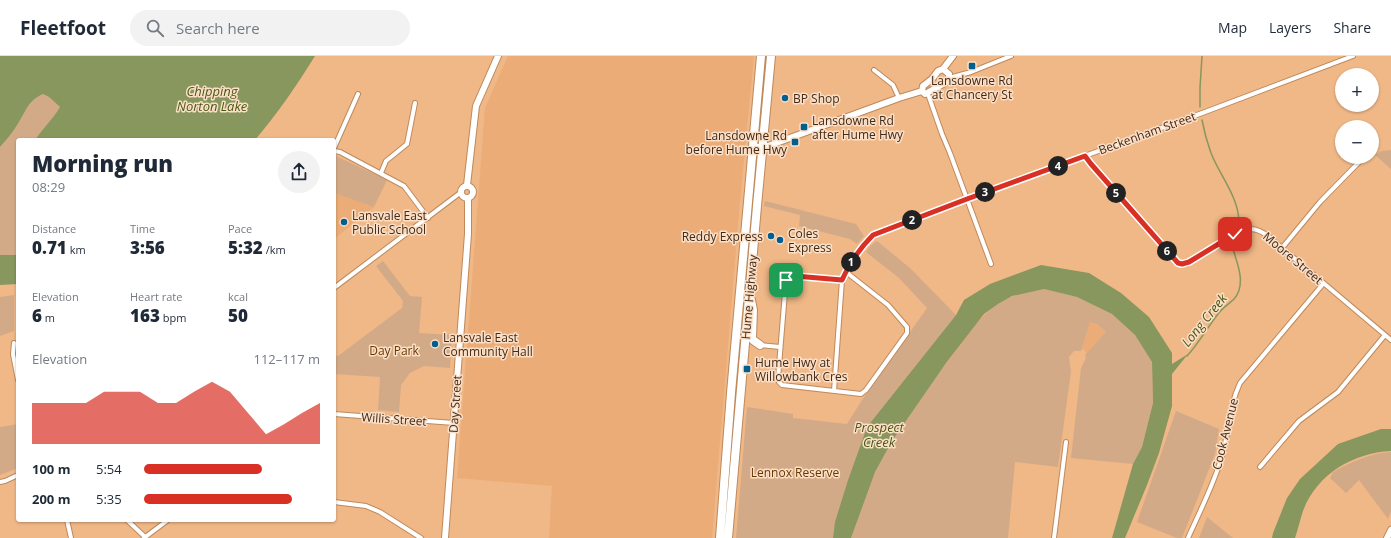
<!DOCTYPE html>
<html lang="en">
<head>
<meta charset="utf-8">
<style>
	body { margin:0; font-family:"Open Sans",sans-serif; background:#f2f2f3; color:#1f2937; height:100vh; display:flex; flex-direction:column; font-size:15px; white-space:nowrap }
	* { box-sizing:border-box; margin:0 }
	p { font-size:13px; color:#747a83 }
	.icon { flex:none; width:22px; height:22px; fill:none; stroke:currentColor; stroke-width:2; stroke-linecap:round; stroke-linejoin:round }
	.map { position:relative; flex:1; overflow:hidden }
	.drawer { position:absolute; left:16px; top:82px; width:320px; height:384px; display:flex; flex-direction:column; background:#fff; border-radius:4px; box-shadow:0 1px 3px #0004 }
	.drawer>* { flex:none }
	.buttons { position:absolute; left:1335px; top:12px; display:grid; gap:8px }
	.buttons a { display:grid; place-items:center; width:44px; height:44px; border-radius:50%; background:#fff; box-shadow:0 1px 3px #0004; font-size:20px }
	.pin { position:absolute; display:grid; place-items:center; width:34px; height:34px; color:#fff; margin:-17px; border-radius:8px; box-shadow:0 2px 6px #0006 }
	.km { position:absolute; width:20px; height:20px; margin:-10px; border-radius:50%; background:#222; color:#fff; font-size:11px; line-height:20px; text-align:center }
	.round { display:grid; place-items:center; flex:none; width:42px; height:42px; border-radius:21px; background:#f2f2f3 }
	.headline { display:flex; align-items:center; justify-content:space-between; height:68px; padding:0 16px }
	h1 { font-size:22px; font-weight:800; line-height:30px }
	.metrics { display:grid; grid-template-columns:repeat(3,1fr); gap:6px; height:68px; padding:4px 16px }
	.metrics div { display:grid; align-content:center }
	.metrics b { font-size:17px; font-weight:800 }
	.metrics small { font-size:11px; font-weight:400 }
	.metrics p { font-size:11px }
	.chart { height:112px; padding:8px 16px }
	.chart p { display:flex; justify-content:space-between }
	.chart svg { width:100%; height:72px; margin-top:4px; fill:#d93025; opacity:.7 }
	ul { padding:0 16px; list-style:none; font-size:13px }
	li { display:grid; grid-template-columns:64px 48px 1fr; align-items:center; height:30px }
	li i { height:10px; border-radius:5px; background:#d93025 }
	header { display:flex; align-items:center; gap:24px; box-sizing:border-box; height:56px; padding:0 20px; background:#fff; border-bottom:1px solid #e0e1e3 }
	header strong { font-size:19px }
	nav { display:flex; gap:22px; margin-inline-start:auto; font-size:14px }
	.search { width:280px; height:36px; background:#f2f2f3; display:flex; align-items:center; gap:10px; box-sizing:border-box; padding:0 14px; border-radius:22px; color:#747a83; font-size:15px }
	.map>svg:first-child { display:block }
</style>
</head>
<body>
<header>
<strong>Fleetfoot</strong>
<div class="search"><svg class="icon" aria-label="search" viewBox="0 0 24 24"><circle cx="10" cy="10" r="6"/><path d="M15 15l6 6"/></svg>Search here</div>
<nav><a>Map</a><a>Layers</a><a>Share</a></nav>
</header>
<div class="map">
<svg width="1391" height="482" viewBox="0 0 1391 482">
	<rect width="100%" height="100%" fill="#f0b787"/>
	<path fill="#ebac77" d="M508 0H754L740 145 712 482H549L552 430 457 422 485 52Z
		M334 137 374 151 334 183Z
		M1090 266 1097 268 1106 276 1087 297 1082 292Z"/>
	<path fill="#d3aa88" d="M43 38 49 41 60 51C53 63 43 72 35 84H18V199H0V91C7 83 14 75 19 66 27 53 28 45 43 38Z
		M1391 94V113L1375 99 1382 95Z
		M334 99 387 124 374 151 334 137Z
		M765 145 856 168 864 180 857 188 850 183 799 170 800 159 764 150Z
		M877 185 910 212 956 259 867 371 848 424 836 466 833 482H736L747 351 793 358V362L847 368 862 344 927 252 899 222 866 196 871 189Z
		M383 205 410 240 422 241 419 277 452 279 450 312 424 310 410 317 401 329 399 356 378 354 380 321 334 318V299L338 300 402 252 403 245 376 210Z
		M1044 233 1077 241 1112 258 1135 279 1152 306 1153 347 1142 391 1133 408 1071 402 1081 312 1086 302 1085 299 1106 276 1097 268 1090 266 1081 295H1074L1069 301 1071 315 1058 411 1015 406 1008 482H851C859 460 865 437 875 416 895 373 928 329 958 292 970 276 981 259 998 248 1012 239 1028 235 1044 233Z
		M14 239V275L0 280V241Z
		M1176 355 1219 373 1215 398 1182 482H1177L1137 466Z
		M18 368V412L0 419V371Z
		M1391 396V455L1388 463 1359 424 1346 437 1330 422 1333 416C1352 406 1369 397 1391 396Z
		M1207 461 1233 482H1199Z"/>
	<path fill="#87975d" d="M0 0H315C297 29 277 58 255 84H35C43 72 53 63 60 51L49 41 43 38C28 45 27 53 19 66 14 75 7 83 0 91Z
		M0 199H18V228L0 229Z
		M1041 209 1089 217 1121 237 1149 261 1172 297V308L1188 298 1172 318V350L1159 397 1147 429 1125 482H1112L1133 408 1142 391 1153 347 1152 306 1135 279 1112 258 1077 241 1044 233 1012 240 998 248 984 258 946 307 892 385 875 416 851 482H833L835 466 848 424 867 371 956 259 964 244 990 228Z
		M1381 373H1391V395C1353 397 1317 418 1303 455 1300 464 1298 473 1295 482H1272L1273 477 1287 442 1300 423 1338 388Z"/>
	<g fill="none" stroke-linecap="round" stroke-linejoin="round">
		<path stroke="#87975d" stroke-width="1.5" d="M1200 51V32L1202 0
			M1202 64C1204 75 1207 86 1211 97 1220 120 1238 140 1239 165
			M1187 300C1199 287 1207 272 1218 258 1222 252 1229 248 1234 243 1247 228 1237 207 1232 190"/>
		<defs>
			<path id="street" d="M874 14 893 29 899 42
				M949 22 971 16 1011 0
				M928 38 942 78 950 97 991 208
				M334 92 358 38
				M1372 93 1373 92
				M334 95 340 96 404 130 428 162
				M1085 100 1091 108 1178 207 1186 208 1189 206 1243 174C1253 171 1261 174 1269 181L1391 284
				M381 117 386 105 407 88 415 47
				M1282 192 1320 146 1364 101
				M842 224 795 220H791L786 224 778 322 779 326 782 329 861 338 866 334 907 277V271L888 249 846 216
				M334 232 460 137
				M14 287 13 298 18 324
				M760 289 780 291
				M834 335 842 224C850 206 859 193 873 179L967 143 1205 56 1353 0
				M334 358 454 367
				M1260 411 1299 365 1338 336 1385 279
				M0 426 5 425 18 419
				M334 446 366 450 380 456 421 482
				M67 464 71 482
				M127 464 145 481
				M144 482 168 464
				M1054 482 1066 386
				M1188 482C1201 453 1216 423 1224 393 1229 370 1230 348 1240 327L1323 228"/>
			<path id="secondary" d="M922 35 923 30 932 23 938 15 943 13 953 0
				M922 35 925 38C927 37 947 26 948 25 950 22 949 21 949 18L943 13
				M753 90 763 92 768 90 899 42 922 35
				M467 129 476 50 498 0
				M461 136a6 6 0 1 1 12 0a6 6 0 1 1-12 0Z
				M445 482 468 178V142
				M1387 482 1391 474"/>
			<path id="highway" d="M751 244 753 254 752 281 753 284 760 289
				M720 482 731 337 761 0
				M728 482 757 150 771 0"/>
		</defs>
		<use href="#street" stroke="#bf895b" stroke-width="6"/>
		<use href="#secondary" stroke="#bf895b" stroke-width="8"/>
		<use href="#highway" stroke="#bf895b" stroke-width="10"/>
		<use href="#street" stroke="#fff" stroke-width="4"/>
		<use href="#secondary" stroke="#fff" stroke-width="6"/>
		<use href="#highway" stroke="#fff" stroke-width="8"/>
	</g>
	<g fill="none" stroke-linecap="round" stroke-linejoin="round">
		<defs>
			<path id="route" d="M786 224 791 220H795L842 224C850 206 859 193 873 179L967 143 1085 100 1091 108 1178 207 1182 208 1189 206 1235 178"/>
		</defs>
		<use href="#route" stroke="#fff" stroke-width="8"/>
		<use href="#route" stroke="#d93025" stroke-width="5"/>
	</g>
	<g fill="#015f8f" stroke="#fcdfc7" stroke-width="1.5">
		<rect x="968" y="6" width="8" height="8" rx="2"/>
		<circle cx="785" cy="42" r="4"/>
		<rect x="800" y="67" width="8" height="8" rx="2"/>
		<rect x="791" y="82" width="8" height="8" rx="2"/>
		<circle cx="344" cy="166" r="4"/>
		<circle cx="771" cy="180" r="4"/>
		<circle cx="780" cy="184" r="4"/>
		<circle cx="435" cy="288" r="4"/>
		<rect x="743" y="309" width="8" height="8" rx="2"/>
	</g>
	<g text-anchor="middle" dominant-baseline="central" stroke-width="3" stroke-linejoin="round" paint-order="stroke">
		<g font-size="12" fill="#412a17" stroke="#fcdfc7" text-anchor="start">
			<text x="972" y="24" text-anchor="middle">Lansdowne Rd<tspan x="972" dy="14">at Chancery St</tspan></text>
			<text x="793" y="42">BP Shop</text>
			<text x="812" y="64">Lansdowne Rd<tspan x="812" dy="14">after Hume Hwy</tspan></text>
			<text x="787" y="79" text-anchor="end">Lansdowne Rd<tspan x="787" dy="14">before Hume Hwy</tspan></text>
			<text x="352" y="159">Lansvale East<tspan x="352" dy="14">Public School</tspan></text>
			<text x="788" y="177">Coles<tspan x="788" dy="14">Express</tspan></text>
			<text x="763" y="180" text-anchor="end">Reddy Express</text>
			<text x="443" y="281">Lansvale East<tspan x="443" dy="14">Community Hall</tspan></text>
			<text x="755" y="306">Hume Hwy at<tspan x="755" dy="14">Willowbank Cres</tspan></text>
		</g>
		<g font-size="12" fill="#412a17" stroke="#fcdfc7">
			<text transform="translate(1147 77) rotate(-20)">Beckenham Street</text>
			<text transform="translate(1293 202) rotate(40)">Moore Street</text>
			<text transform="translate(749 241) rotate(-85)">Hume Highway</text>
			<text transform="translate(455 348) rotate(-86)">Day Street</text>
			<text transform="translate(394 363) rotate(4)">Willis Street</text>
			<text transform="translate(1225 378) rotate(-76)">Cook Avenue</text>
		</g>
		<g font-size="12" fill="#663701" stroke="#fcdfc7">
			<text x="394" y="294">Day Park</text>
			<text x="795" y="416">Lennox Reserve</text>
		</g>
		<g font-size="13" font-style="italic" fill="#4a5817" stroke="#fcdfc7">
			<text x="212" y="35">Chipping<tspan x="212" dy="15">Norton Lake</tspan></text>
			<text transform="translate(1204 264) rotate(-51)">Long Creek</text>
			<text x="879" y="371">Prospect<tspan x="879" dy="15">Creek</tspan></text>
		</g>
	</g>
</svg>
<div class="buttons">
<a>+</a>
<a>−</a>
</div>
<div class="pin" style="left:786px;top:224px;background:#1e9e55"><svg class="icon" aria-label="arrive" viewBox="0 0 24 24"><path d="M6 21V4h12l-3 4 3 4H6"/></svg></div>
<div class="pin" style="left:1235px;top:178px;background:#d93025"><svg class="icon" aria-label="check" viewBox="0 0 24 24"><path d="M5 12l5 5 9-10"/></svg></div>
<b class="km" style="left:851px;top:206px">1</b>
<b class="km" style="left:912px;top:164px">2</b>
<b class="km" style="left:985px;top:136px">3</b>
<b class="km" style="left:1058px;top:110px">4</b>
<b class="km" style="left:1116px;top:137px">5</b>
<b class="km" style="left:1167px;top:195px">6</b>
<section class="drawer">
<div class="headline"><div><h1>Morning run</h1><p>08:29</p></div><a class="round"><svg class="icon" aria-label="share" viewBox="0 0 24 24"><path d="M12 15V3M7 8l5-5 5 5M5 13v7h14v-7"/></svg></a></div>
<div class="metrics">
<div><p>Distance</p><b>0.71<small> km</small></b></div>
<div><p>Time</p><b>3:56</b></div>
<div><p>Pace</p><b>5:32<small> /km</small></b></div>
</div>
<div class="metrics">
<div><p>Elevation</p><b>6<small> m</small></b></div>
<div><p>Heart rate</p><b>163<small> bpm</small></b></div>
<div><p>kcal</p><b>50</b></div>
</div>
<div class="chart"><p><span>Elevation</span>112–117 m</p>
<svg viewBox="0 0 160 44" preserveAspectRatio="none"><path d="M0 44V19L10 19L20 19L30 19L40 12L50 12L60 12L70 19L80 19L90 12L100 6L110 12L120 25L130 38L140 32L150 25L160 19V44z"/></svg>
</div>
<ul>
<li><b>100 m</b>5:54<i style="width:67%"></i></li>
<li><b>200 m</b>5:35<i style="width:84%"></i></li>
</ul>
</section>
</div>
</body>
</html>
